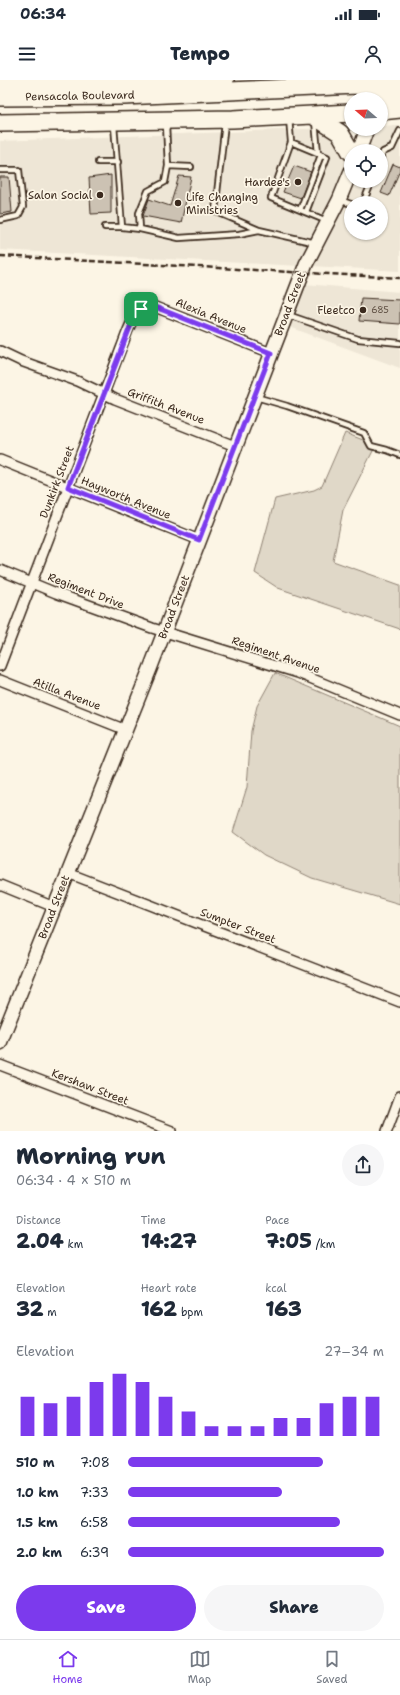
<!DOCTYPE html>
<html lang="en">
<head>
<meta charset="utf-8">
<style>
	body { margin:0; font-family:"Shantell Sans",sans-serif; background:#f6f6f7; color:#1f2937; height:100vh; display:flex; flex-direction:column; font-size:15px; white-space:nowrap }
	* { box-sizing:border-box; margin:0 }
	p { font-size:13px; color:#747a83 }
	.icon { flex:none; width:22px; height:22px; fill:none; stroke:currentColor; stroke-width:2; stroke-linecap:round; stroke-linejoin:round }
	.map { position:relative; height:1051px; overflow:hidden }
	.sheet { display:flex; flex-direction:column; background:#fff; flex:1 }
	.sheet>* { flex:none }
	.needle { width:26px; rotate:289deg }
	.tools { position:absolute; left:344px; top:12px; display:grid; gap:8px }
	.tools a { display:grid; place-items:center; width:44px; height:44px; border-radius:50%; background:#fff; box-shadow:0 1px 3px #0004; font-size:20px }
	.pin { position:absolute; display:grid; place-items:center; width:34px; height:34px; color:#fff; margin:-17px; border-radius:8px; box-shadow:0 2px 6px #0006 }
	.round { display:grid; place-items:center; flex:none; width:42px; height:42px; border-radius:21px; background:#f6f6f7 }
	.headline { display:flex; align-items:center; justify-content:space-between; height:68px; padding:0 16px }
	h1 { font-size:22px; font-weight:800; line-height:30px }
	.metrics { display:grid; grid-template-columns:repeat(3,1fr); gap:6px; height:68px; padding:4px 16px }
	.metrics div { display:grid; align-content:center }
	.metrics b { font-size:20px; font-weight:800 }
	.metrics small { font-size:11px; font-weight:400 }
	.metrics p { font-size:11px }
	.chart { height:112px; padding:8px 16px }
	.chart p { display:flex; justify-content:space-between }
	.chart svg { width:100%; height:72px; margin-top:4px; stroke:#7c3aed; stroke-width:6 }
	.cta { display:flex; gap:8px; margin-top:auto; padding:8px 16px }
	.cta a { flex:1; height:46px; border-radius:24px; background:#7c3aed; color:#fff; font-size:16px; font-weight:800; line-height:46px; text-align:center }
	.cta a+a { background:#f6f6f7; color:#1f2937 }
	ul { padding:0 16px; list-style:none; font-size:13px }
	li { display:grid; grid-template-columns:64px 48px 1fr; align-items:center; height:30px }
	li i { height:10px; border-radius:5px; background:#7c3aed }
	.status { display:flex; justify-content:space-between; align-items:center; height:28px; padding:0 20px; background:#fff; direction:ltr }
	.status svg { height:11px; fill:currentColor }
	header { display:flex; justify-content:space-between; align-items:center; height:52px; padding:0 16px; background:#fff; font-size:18px; font-weight:800 }
	.tab-bar { display:flex; justify-content:space-around; align-items:center; height:56px; border-top:1px solid #e0e1e3; background:#fff; font-size:11px; color:#747a83 }
	.tab-bar a { display:grid; justify-items:center; gap:2px }
	.tab-bar .current { color:#7c3aed }
	.map>svg:first-child { display:block }
</style>
</head>
<body>
<div class="status"><b>06:34</b><svg viewBox="0 0 49 12"><path d="M0 12V9h3v3zM5 12V6h3v6zM10 12V3h3v9zM15 12V0h3v12zM26 1h20v11H26zM47 4h2v5h-2z"/></svg></div>
<header><svg class="icon" aria-label="menu" viewBox="0 0 24 24"><path d="M4 6h16M4 12h16M4 18h16"/></svg>Tempo<svg class="icon" aria-label="person" viewBox="0 0 24 24"><circle cx="12" cy="8" r="4"/><path d="M4 21q1-7 8-7t8 7"/></svg></header>
<div class="map">
<svg width="400" height="1051" viewBox="0 0 400 1051">
	<rect width="100%" height="100%" fill="#fcf5e5"/>
	<filter id="ink" filterUnits="userSpaceOnUse"><feTurbulence type="fractalNoise" baseFrequency=".025" numOctaves="2"/><feDisplacementMap in="SourceGraphic" scale="8" xChannelSelector="R" yChannelSelector="G"/><feConvolveMatrix kernelMatrix="1 2 1 2 8 2 1 2 1" color-interpolation-filters="sRGB"/></filter>
	<g filter="url(#ink)">
		<path fill="#eee6d6" fill-rule="evenodd" d="M400 45V191L311 186 353 101H381V71H364L372 49H381V46ZM351 123H381V153H351Z
			M329 48 346 71 349 82 341 101 300 186 0 170V61Z
			M304 204 400 212V288L287 246Z"/>
		<path fill="#e0d8c8" stroke="#8e8173" d="M345 353 376 365 343 430 333 481 400 505V549L278 508 255 493 275 419 314 410 322 406Z
			M275 593 400 646V824L312 798 264 775 233 752 247 707 251 651 257 626Z"/>
		<path fill="#ccc2b3" stroke="#3b2a1e" d="M393 84 400 87V90L389 116 381 113Z
			M294 86 311 92 301 118 283 112Z
			M111 95V133L91 134 89 98Z
			M179 96 191 97 181 143 143 136 149 119 170 126Z
			M0 97H9L12 132 0 134Z
			M361 218 400 220V244L359 241Z"/>
		<g fill="none" stroke-linecap="round" stroke-linejoin="round">
			<defs>
				<path id="lane" d="M289 38 291 62 271 118 327 141
					M315 41 318 73
					M225 43 215 131 259 150
					M166 44 168 86 165 102 148 111 139 133 140 149 179 158 239 154 259 150 316 163
					M291 62 327 77 306 132
					M381 78 383 72 392 68 400 51
					M98 82H118
					M168 86 191 87
					M0 90H19L23 127 18 136 0 140
					M339 120 351 124
					M363 123 372 101
					M300 130 321 75
					M105 147H122L114 45
					M122 147 140 149
					M288 235 358 259 400 263
					M256 317 287 326 364 353 371 366 387 370 400 375"/>
				<path id="street" d="M0 271 21 281 77 301 115 319 235 366
					M0 380 199 460
					M0 490 56 513 152 548 298 593 400 635
					M0 586 122 266C129 249 133 226 155 227L271 273
					M0 600 126 650
					M68 793 400 922
					M0 805 54 827
					M0 985 172 1051
					M387 1051 400 1016"/>
				<path id="secondary" d="M359 71 367 49
					M0 963 150 589 306 184 339 120 351 91"/>
				<path id="highway" d="M0 1 6 5 225 0
					M0 17 124 16 400 3
					M363 19 384 4
					M381 24 387 18 400 12
					M381 31 400 29
					M314 36 340 53 351 72
					M0 43 233 39 351 33"/>
			</defs>
			<use href="#lane" stroke="#3b2a1e" stroke-width="8"/>
			<use href="#street" stroke="#3b2a1e" stroke-width="12"/>
			<use href="#secondary" stroke="#3b2a1e" stroke-width="16"/>
			<use href="#highway" stroke="#3b2a1e" stroke-width="20"/>
			<use href="#lane" stroke="#fcf5e5" stroke-width="4.5"/>
			<use href="#street" stroke="#fcf5e5" stroke-width="9"/>
			<use href="#secondary" stroke="#fcf5e5" stroke-width="13"/>
			<use href="#highway" stroke="#fcf5e5" stroke-width="17"/>
			<path stroke="#3b2a1e" stroke-width="2.5" stroke-dasharray="6 3" stroke-linecap="butt" d="M0 176 400 198"/>
		</g>
	</g>
	<g fill="none" stroke-linecap="round" stroke-linejoin="round" filter="url(#ink)">
		<defs>
			<path id="route" d="M148 226 155 227 271 273 199 460 68 407 132 242 141 229Z"/>
		</defs>
		<use href="#route" stroke="#fff" stroke-width="8"/>
		<use href="#route" stroke="#7c3aed" stroke-width="5"/>
	</g>
	<g fill="#3b2a1e" stroke="#fcf5e5" stroke-width="1.5">
		<circle cx="298" cy="102" r="4"/>
		<circle cx="100" cy="115" r="4"/>
		<circle cx="178" cy="123" r="4"/>
		<circle cx="363" cy="230" r="4"/>
	</g>
	<g text-anchor="middle" dominant-baseline="central" stroke-width="3.5" stroke-linejoin="round" paint-order="stroke">
		<g font-size="9" fill="#5f5043">
			<text x="380" y="230">685</text>
		</g>
		<g font-size="11" fill="#3b2a1e" stroke="#fcf5e5">
			<text transform="translate(80 16) rotate(-1)">Pensacola Boulevard</text>
			<text transform="translate(290 224) rotate(-69)">Broad Street</text>
			<text transform="translate(211 236) rotate(22)">Alexia Avenue</text>
			<text transform="translate(166 326) rotate(21)">Griffith Avenue</text>
			<text transform="translate(57 402) rotate(-69)">Dunkirk Street</text>
			<text transform="translate(126 418) rotate(22)">Hayworth Avenue</text>
			<text transform="translate(86 511) rotate(21)">Regiment Drive</text>
			<text transform="translate(174 527) rotate(-69)">Broad Street</text>
			<text transform="translate(276 575) rotate(19)">Regiment Avenue</text>
			<text transform="translate(67 614) rotate(21)">Atilla Avenue</text>
			<text transform="translate(54 827) rotate(-69)">Broad Street</text>
			<text transform="translate(238 846) rotate(21)">Sumpter Street</text>
			<text transform="translate(90 1007) rotate(21)">Kershaw Street</text>
		</g>
		<g font-size="11" fill="#3b2a1e" stroke="#fcf5e5" text-anchor="end">
			<text x="290" y="102">Hardee's</text>
			<text x="92" y="115">Salon Social</text>
			<text x="186" y="117" text-anchor="start">Life Changing<tspan x="186" dy="13">Ministries</tspan></text>
			<text x="355" y="230">Fleetco</text>
		</g>
	</g>
</svg>
<div class="tools">
<a><svg class="needle" viewBox="-14 -14 28 28"><path d="M0-13l5 13h-10z" fill="#e53935"/><path d="M0 13l5-13h-10z" fill="#747a83"/></svg></a>
<a><svg class="icon" aria-label="locate" viewBox="0 0 24 24"><circle cx="12" cy="12" r="6"/><path d="M12 2v4M12 18v4M2 12h4M18 12h4"/></svg></a>
<a><svg class="icon" aria-label="layers" viewBox="0 0 24 24"><path d="M12 4l9 5-9 5-9-5zM3 14l9 5 9-5"/></svg></a>
</div>
<div class="pin" style="left:141px;top:229px;background:#1e9e55"><svg class="icon" aria-label="arrive" viewBox="0 0 24 24"><path d="M6 21V4h12l-3 4 3 4H6"/></svg></div>
</div>
<section class="sheet">
<div class="headline"><div><h1>Morning run</h1><p>06:34 · 4 × 510 m</p></div><a class="round"><svg class="icon" aria-label="share" viewBox="0 0 24 24"><path d="M12 15V3M7 8l5-5 5 5M5 13v7h14v-7"/></svg></a></div>
<div class="metrics">
<div><p>Distance</p><b>2.04<small> km</small></b></div>
<div><p>Time</p><b>14:27</b></div>
<div><p>Pace</p><b>7:05<small> /km</small></b></div>
</div>
<div class="metrics">
<div><p>Elevation</p><b>32<small> m</small></b></div>
<div><p>Heart rate</p><b>162<small> bpm</small></b></div>
<div><p>kcal</p><b>163</b></div>
</div>
<div class="chart"><p><span>Elevation</span>27–34 m</p>
<svg viewBox="0 0 160 44" preserveAspectRatio="none"><path d="M5 44V20M15 44V24M25 44V20M35 44V11M45 44V6M55 44V11M65 44V20M75 44V29M85 44V38M95 44V38M105 44V38M115 44V33M125 44V33M135 44V24M145 44V20M155 44V20"/></svg>
</div>
<ul>
<li><b>510 m</b>7:08<i style="width:76%"></i></li>
<li><b>1.0 km</b>7:33<i style="width:60%"></i></li>
<li><b>1.5 km</b>6:58<i style="width:83%"></i></li>
<li><b>2.0 km</b>6:39<i style="width:100%"></i></li>
</ul>
<div class="cta"><a>Save</a><a>Share</a></div>
</section>
<nav class="tab-bar">
<a class="current"><svg class="icon" aria-label="home" viewBox="0 0 24 24"><path d="M3 11l9-7 9 7M6 9v11h12V9"/></svg>Home</a>
<a><svg class="icon" aria-label="map" viewBox="0 0 24 24"><path d="M3 6l6-2 6 2 6-2v14l-6 2-6-2-6 2zM9 4v14M15 6v14"/></svg>Map</a>
<a><svg class="icon" aria-label="saved" viewBox="0 0 24 24"><path d="M7 4h10v16l-5-4-5 4z"/></svg>Saved</a>
</nav>
</body>
</html>
